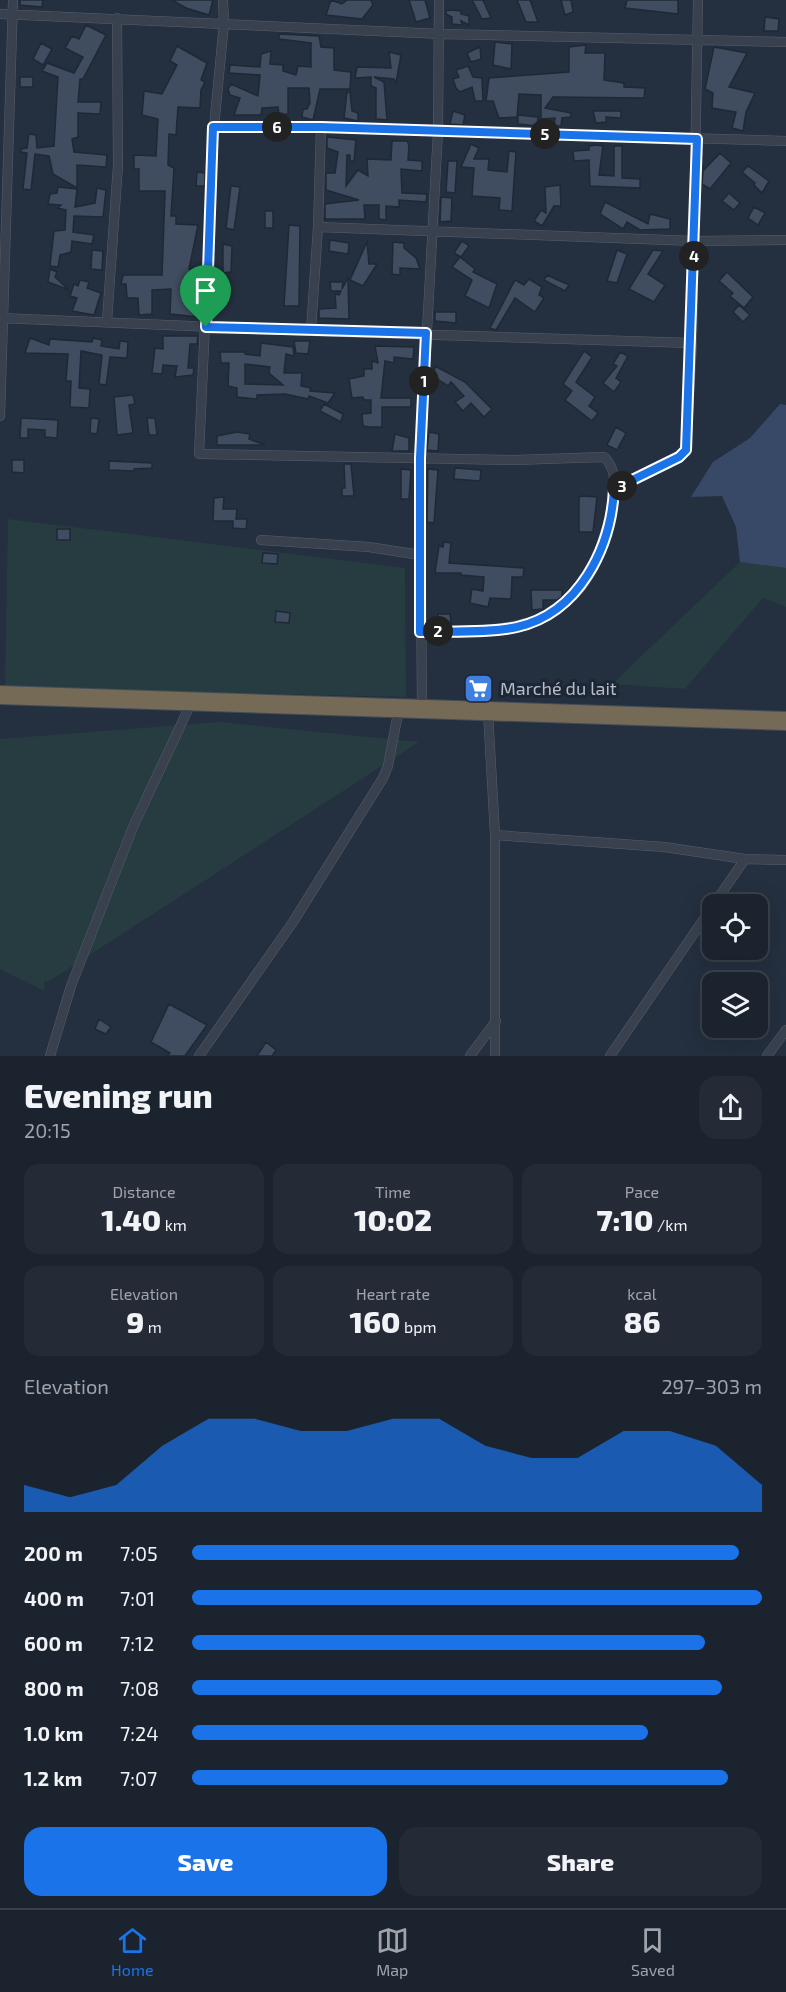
<!DOCTYPE html>
<html lang="en">
<head>
<meta charset="utf-8">
<style>
	body { margin:0; font-family:"Exo 2",sans-serif; background:#242b37; color:#f1f3f6; height:100vh; display:flex; flex-direction:column; font-size:22px; white-space:nowrap }
	* { box-sizing:border-box; margin:0 }
	p { font-size:20px; color:#a0a4aa }
	.icon { flex:none; width:33px; height:33px; fill:none; stroke:currentColor; stroke-width:2; stroke-linecap:round; stroke-linejoin:round }
	.map { position:relative; height:1056px; overflow:hidden }
	.panel { display:flex; flex-direction:column; background:#1b232f; flex:1 }
	.panel>* { flex:none }
	.controls { position:absolute; left:702px; top:894px; display:grid; gap:12px }
	.controls a { display:grid; place-items:center; width:66px; height:66px; border-radius:12px; background:#1b232f; box-shadow:0 6px 24px #0002,0 0 0 2px #39404b; font-size:30px }
	.pin { position:absolute; display:grid; place-items:center; width:51px; height:51px; color:#fff; margin:-62px -26px; border-radius:50% 50% 50% 0; rotate:-45deg; box-shadow:0 0 6px #0007 }
	.pin .icon { rotate:45deg }
	.km { position:absolute; width:30px; height:30px; margin:-15px; border-radius:50%; background:#222; color:#fff; font-size:16px; line-height:30px; text-align:center }
	.round { display:grid; place-items:center; flex:none; width:63px; height:63px; border-radius:18px; background:#242b37 }
	.headline { display:flex; align-items:center; justify-content:space-between; height:102px; padding:0 24px }
	h1 { font-size:33px; font-weight:800; line-height:45px }
	.metrics { display:grid; grid-template-columns:repeat(3,1fr); gap:9px; height:102px; padding:6px 24px }
	.metrics div { display:grid; align-content:center; border-radius:15px; background:#242b37; text-align:center }
	.metrics b { font-size:30px; font-weight:800 }
	.metrics small { font-size:16px; font-weight:400 }
	.metrics p { font-size:16px }
	.chart { height:168px; padding:12px 24px }
	.chart p { display:flex; justify-content:space-between }
	.chart svg { width:100%; height:108px; margin-top:6px; fill:#1a73e8; opacity:.7 }
	.primary-button { display:flex; gap:12px; margin-top:auto; padding:12px 24px }
	.primary-button a { flex:1; height:69px; border-radius:18px; background:#1a73e8; color:#fff; font-size:24px; font-weight:800; line-height:69px; text-align:center }
	.primary-button a+a { background:#242b37; color:#f1f3f6 }
	ul { padding:0 24px; list-style:none; font-size:20px }
	li { display:grid; grid-template-columns:96px 72px 1fr; align-items:center; height:45px }
	li i { height:15px; border-radius:8px; background:#1a73e8 }
	.tabs { display:flex; justify-content:space-around; align-items:center; height:84px; border-top:2px solid #39404b; background:#1b232f; font-size:16px; color:#a0a4aa }
	.tabs a { display:grid; justify-items:center; gap:3px }
	.tabs .on { color:#1a73e8 }
	.map>svg:first-child { display:block }
</style>
</head>
<body>
<div class="map">
<svg width="786" height="1056" viewBox="0 0 786 1056">
	<rect width="100%" height="100%" fill="#242f3f"/>
	<path fill="#263c40" d="M8 519 405 568 406 697 5 688Z
		M740 562 786 568V607L763 598 685 689 612 684Z
		M220 722 419 742 48 982 44 981 45 991 0 969V739Z"/>
	<path fill="#384967" d="M780 404 786 405V568L740 562 736 527 722 496 691 497 713 462 750 438Z"/>
	<path fill="#404c5f" stroke="#1f2836" stroke-width="1.5" fill-rule="evenodd" d="M20 0H43L42 7 20 5Z
		M172 0H213L209 15 186 8Z
		M331 0 342 4 347 0H371L373 5 362 19 326 15Z
		M409 0H425L430 18 416 22Z
		M472 0H483L491 18 482 19Z
		M517 0H530L538 22H526Z
		M561 0H571L573 12 565 15Z
		M627 0H678V14L625 8Z
		M451 10 461 11V14L469 16V25L461 21 462 25 452 24V17L446 14V11Z
		M765 17 779 19 778 31H764Z
		M86 25 106 35 83 79H80L78 102H101L100 114 78 113V137L72 139 74 152 107 155 106 167 77 165V188L53 174 49 156 35 154 31 190 23 189 27 153 21 152V149L27 148 29 134 36 135 37 148 54 146 58 77 42 71 47 63 74 73 83 57 65 48 72 36 79 39Z
		M279 34 319 36 321 47 334 48V70L351 72 350 89H320L313 120 302 117 303 109H307L310 103 309 88H288V114L279 115 278 107 262 108 261 115H234L240 98 230 95 228 89 231 84 258 96 260 75 229 73 230 65 260 67 261 54 271 51 270 64 283 65V71L296 75 298 66 311 67V43L279 39Z
		M495 42 512 44 511 69 493 65Z
		M41 43 52 49 43 65 33 59Z
		M586 45 585 53H605L604 80 624 83V87L645 88 644 98 553 97 545 108 571 113V117L562 118 561 126H554L555 118 541 119V95L519 94 517 117 499 118 493 101H486L489 78 569 72V47Z
		M177 46 207 63 201 80 205 82 201 90 200 108 178 107 176 135 169 134 168 165 174 168 171 216H176V224L198 225 189 269 201 272 199 317 170 314 171 289 152 290V314L139 315 138 298H127L126 284H121L123 275H162L165 191H139V169H134V155L156 156 158 119 142 115 144 91 162 94 177 65 170 61Z
		M480 47 481 59 471 62 467 53Z
		M714 47 747 53 729 87 755 93 746 112 743 131 732 128 736 112 712 108 713 93 705 89Z
		M389 52 401 55 396 83 394 79 374 77 384 82 387 120 376 119V88L371 86V77L355 78 357 67 391 68Z
		M468 66 473 77 482 78 483 101H475L472 87 460 92 456 88 453 79 459 77 456 70Z
		M20 77H33V87H20Z
		M347 92H350L352 111 358 113V121L344 118Z
		M453 111 465 115 463 125 450 124Z
		M593 111H621V118L606 117V122L596 123Z
		M518 115 538 117 537 126 518 124Z
		M327 137 356 140 354 161H350V155H347L346 186 358 170 368 176 367 159 391 160 392 141H407L409 145 408 160 422 161V171L401 169 402 193 427 194 426 202 399 200V207L386 206V220L379 219V205H364L365 219H325V204L359 200 326 190V173H335L338 152 327 148Z
		M471 144 479 148 474 159H489L488 170 507 172 509 151 516 152 512 211 499 210 500 198 472 196 474 168 461 167Z
		M597 145 603 146 599 175 614 176V146H622V178L640 179V188L590 186 589 160 574 161 573 151 589 150V146Z
		M720 153 731 163 710 189 702 184 703 171Z
		M448 161H457L455 193 446 192Z
		M748 166 769 181 762 193 754 185 755 183 742 172Z
		M197 172 205 173V186H196Z
		M560 185 561 206H554L542 226 534 221 541 210 546 213 545 187Z
		M231 186 240 187 234 230 226 228Z
		M58 187 77 189 75 207 95 203 97 188 106 190 103 217 74 216 73 232 94 235 92 244 72 241 71 252 60 255 58 267 50 266 54 231 65 230 66 210 58 208 61 205 48 204 50 194 57 193Z
		M729 193 740 203 734 210 722 201Z
		M441 197 452 198 451 221 440 222Z
		M605 202 648 224 650 214 670 219V229L640 230 627 222 623 229 600 214Z
		M754 207 765 213 758 225 748 218Z
		M265 211H273V228H265Z
		M289 225 300 226 299 306H284Z
		M330 240 349 243 348 254 329 251Z
		M462 241 469 246 461 257 454 253Z
		M367 242 369 264H377L363 286 350 280Z
		M393 242 404 243V248L416 258 420 269 400 268V275L392 274Z
		M223 244 232 246 231 272 223 273Z
		M92 250 103 251 102 270 91 269Z
		M617 250 627 254 617 283 607 281Z
		M653 250 663 251 648 274 665 285 654 302 629 289Z
		M460 257 475 269 473 272 497 284 489 308 465 296 472 280 452 267Z
		M50 269 57 272 55 277 69 290 48 282Z
		M727 272 753 297 744 308 730 296 733 293 719 281Z
		M547 275 569 285 565 291 544 280Z
		M348 278 349 319 319 318V309L336 308 335 294 339 295 341 291H331L330 282H343L342 289Z
		M529 279 542 287 539 295 544 298 535 312 515 298 496 330 490 328 515 280 524 285Z
		M80 280 89 282 87 288 101 293 94 315 72 311 77 298 70 296 74 284 78 286Z
		M739 305 750 315 743 322 733 312Z
		M435 312H456V323L435 321Z
		M163 336H198L197 344H190L188 368H194L193 375 175 377 177 366 163 365 162 374 152 373 155 348 163 349Z
		M30 338 49 345 50 339 92 342 93 338 102 340 101 346 119 349 120 341 128 342 127 358 110 357 106 385 99 384 102 355 81 351 79 388 90 389 89 408 70 407 71 381H66L68 354 25 353Z
		M294 341H310L308 354 296 353Z
		M261 343 293 347 294 356 286 354 284 373H302L301 386 311 388 310 391 335 393 328 403 309 396 308 399 285 394 257 395V399L237 397V388L228 386 229 363H221L220 352H245V354L260 356ZM245 364 270 367 269 373 283 385 245 384Z
		M375 346 414 347 413 359 394 357V363L385 361 381 398H411V407H382V427H370L363 426 362 414 371 413V400H364L363 397 352 398 349 379 364 376V369H372V361L378 363Z
		M584 351 592 357 576 382 595 397 589 406 598 413 592 421 565 400 572 391 563 384Z
		M620 352 628 356 616 378 621 382 614 392 603 383 617 366 613 364Z
		M435 366 465 382 492 409 484 417 471 403 463 411 455 402 464 396 451 382 448 386 434 377Z
		M133 395 135 404 129 405 133 433 117 435 114 397Z
		M324 404 343 414 341 422 320 411Z
		M21 418 58 420 57 438 45 437V430L28 429V438H20Z
		M91 418 99 419 97 434 90 433Z
		M147 418H155L157 435H149Z
		M616 427 626 433 617 450 607 445Z
		M237 432 250 434 249 439 265 445H217V436Z
		M429 432 439 434 438 451 427 450Z
		M395 434 409 438V451H392Z
		M12 460H24V473L12 472Z
		M109 461 152 463V468L134 469V471L109 470Z
		M344 464H351L354 496H342V488H345Z
		M455 468 481 470 480 481 454 479Z
		M401 469 411 470 409 499H401Z
		M428 469 438 470 434 523 427 522Z
		M582 496 597 497 593 532H579V497Z
		M224 497 223 509H237L236 519H247L246 529 233 528V521H213L214 498Z
		M57 529H70V540H57Z
		M444 542 451 543 449 563 524 568 523 577H512L511 599 490 598 488 607 470 603 472 589 483 591 484 577 461 575V573H435L439 546 443 547Z
		M263 553 278 554 277 564 262 563Z
		M531 590H562V597L557 600H543V609L532 610Z
		M276 611 290 613 289 623 275 622Z
		M438 614H450L451 624 438 625Z
		M169 1004 207 1025 185 1056H167L170 1053 151 1042Z
		M99 1019 111 1027 106 1034 95 1029Z
		M266 1042 276 1050 272 1056H257Z"/>
	<g fill="none" stroke-linecap="round" stroke-linejoin="round">
		<defs>
			<path id="street" d="M223 0 224 23 214 127 199 454 515 460 604 457C619 470 616 500 610 518 604 535 600 554 592 570 556 638 485 629 420 632
				M0 14 441 34 786 42
				M214 127H321L786 141
				M318 227 694 241 786 240
				M0 318 311 331 692 343 686 450 679 457 614 489
				M107 321 118 165 117 18
				M311 331 318 227 321 127
				M692 343 698 0
				M0 416 13 0
				M261 540 369 547 420 555
				M422 709 420 458 438 131 439 0
				M488 712 495 835V1056
				M495 835 664 847 745 859 786 860
				M714 904 745 859
				M50 1056 71 986 133 827 192 701
				M199 1056 293 922 383 778 388 766 399 708
				M470 1056 496 1021
				M610 1056 712 907
				M767 1056 786 1030"/>
			<path id="highway" d="M0 695 786 721"/>
		</defs>
		<use href="#street" stroke="#565f6d" stroke-width="10"/>
		<use href="#highway" stroke="#434c5a" stroke-width="20"/>
		<use href="#street" stroke="#39414f" stroke-width="9"/>
		<use href="#highway" stroke="#756a55" stroke-width="18"/>
	</g>
	<g fill="none" stroke-linecap="round" stroke-linejoin="round">
		<defs>
			<path id="route" d="M213 127H321L697 139 686 450 679 457 614 489C611 548 579 613 517 627 491 633 448 631 420 632V458L426 333 206 327Z"/>
		</defs>
		<use href="#route" stroke="#fff" stroke-width="12"/>
		<use href="#route" stroke="#1a73e8" stroke-width="8"/>
	</g>
	<defs>
		<symbol id="supermarket-square" viewBox="-11 -11 22 22"><rect x="-9" y="-9" width="18" height="18" rx="4" fill="#3f7fe0" stroke="#1d2634"/><path d="M-6-5.5h2.5l.6 2H6L4.5 2H-2.5L-4.4-4H-6ZM-1.5 3.2a1.3 1.3 0 1 0 .1 0ZM3 3.2a1.3 1.3 0 1 0 .1 0Z" fill="#fff"/></symbol>
	</defs>
	<g fill-rule="evenodd">
		<use href="#supermarket-square" x="462" y="672" width="33" height="33"/>
	</g>
	<g text-anchor="middle" dominant-baseline="central" stroke-width="6" stroke-linejoin="round" paint-order="stroke">
		<g font-size="18" fill="#b5bcca" stroke="#1d2634" text-anchor="start">
			<text x="500" y="688">Marché du lait</text>
		</g>
	</g>
</svg>
<div class="controls">
<a><svg class="icon" aria-label="locate" viewBox="0 0 24 24"><circle cx="12" cy="12" r="6"/><path d="M12 2v4M12 18v4M2 12h4M18 12h4"/></svg></a>
<a><svg class="icon" aria-label="layers" viewBox="0 0 24 24"><path d="M12 4l9 5-9 5-9-5zM3 14l9 5 9-5"/></svg></a>
</div>
<div class="pin" style="left:206px;top:327px;background:#1e9e55"><svg class="icon" aria-label="arrive" viewBox="0 0 24 24"><path d="M6 21V4h12l-3 4 3 4H6"/></svg></div>
<b class="km" style="left:424px;top:381px">1</b>
<b class="km" style="left:438px;top:631px">2</b>
<b class="km" style="left:622px;top:486px">3</b>
<b class="km" style="left:694px;top:256px">4</b>
<b class="km" style="left:545px;top:134px">5</b>
<b class="km" style="left:277px;top:127px">6</b>
</div>
<section class="panel">
<div class="headline"><div><h1>Evening run</h1><p>20:15</p></div><a class="round"><svg class="icon" aria-label="share" viewBox="0 0 24 24"><path d="M12 15V3M7 8l5-5 5 5M5 13v7h14v-7"/></svg></a></div>
<div class="metrics">
<div><p>Distance</p><b>1.40<small> km</small></b></div>
<div><p>Time</p><b>10:02</b></div>
<div><p>Pace</p><b>7:10<small> /km</small></b></div>
</div>
<div class="metrics">
<div><p>Elevation</p><b>9<small> m</small></b></div>
<div><p>Heart rate</p><b>160<small> bpm</small></b></div>
<div><p>kcal</p><b>86</b></div>
</div>
<div class="chart"><p><span>Elevation</span>297–303 m</p>
<svg viewBox="0 0 160 44" preserveAspectRatio="none"><path d="M0 44V33L10 38L20 33L30 17L40 6L50 6L60 11L70 11L80 6L90 6L100 17L110 22L120 22L130 11L140 11L150 17L160 33V44z"/></svg>
</div>
<ul>
<li><b>200 m</b>7:05<i style="width:96%"></i></li>
<li><b>400 m</b>7:01<i style="width:100%"></i></li>
<li><b>600 m</b>7:12<i style="width:90%"></i></li>
<li><b>800 m</b>7:08<i style="width:93%"></i></li>
<li><b>1.0 km</b>7:24<i style="width:80%"></i></li>
<li><b>1.2 km</b>7:07<i style="width:94%"></i></li>
</ul>
<div class="primary-button"><a>Save</a><a>Share</a></div>
</section>
<nav class="tabs">
<a class="on"><svg class="icon" aria-label="home" viewBox="0 0 24 24"><path d="M3 11l9-7 9 7M6 9v11h12V9"/></svg>Home</a>
<a><svg class="icon" aria-label="map" viewBox="0 0 24 24"><path d="M3 6l6-2 6 2 6-2v14l-6 2-6-2-6 2zM9 4v14M15 6v14"/></svg>Map</a>
<a><svg class="icon" aria-label="saved" viewBox="0 0 24 24"><path d="M7 4h10v16l-5-4-5 4z"/></svg>Saved</a>
</nav>
</body>
</html>
